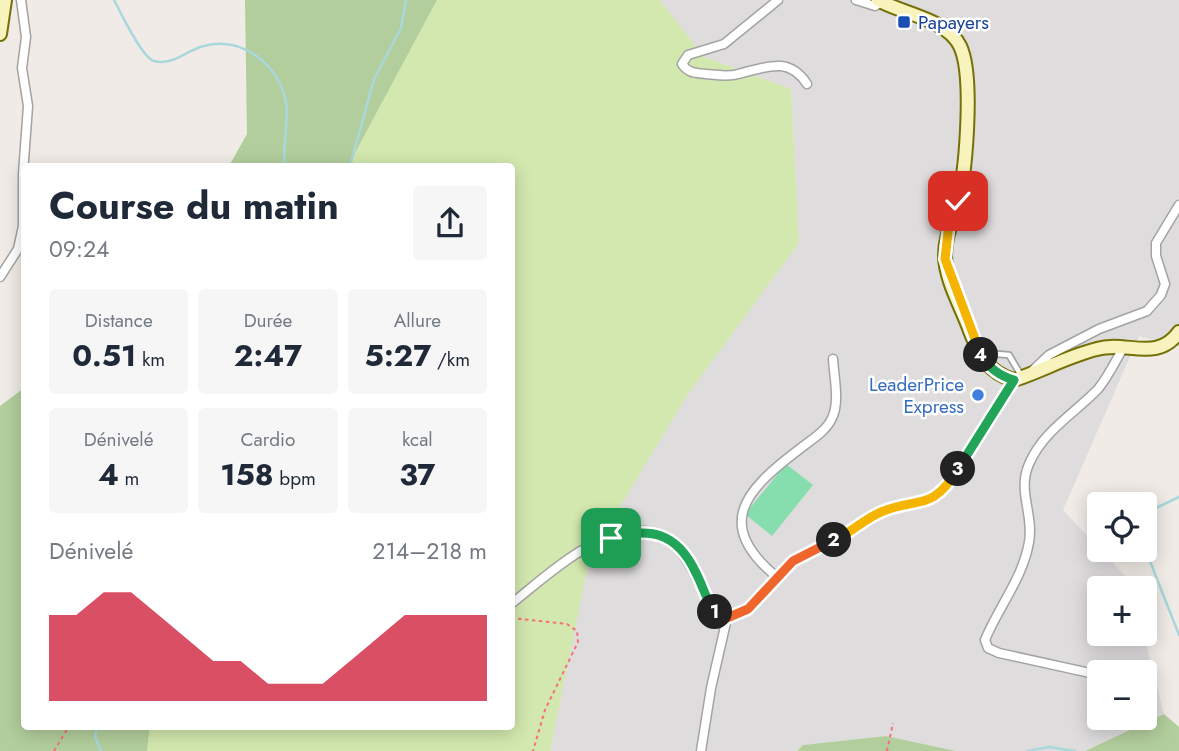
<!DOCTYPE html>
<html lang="fr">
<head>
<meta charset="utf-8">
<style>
	body { margin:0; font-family:Jost,sans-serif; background:#f6f6f7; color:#1f2937; height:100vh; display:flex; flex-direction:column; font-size:26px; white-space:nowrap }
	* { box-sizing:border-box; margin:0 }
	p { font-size:23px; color:#747a83 }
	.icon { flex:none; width:38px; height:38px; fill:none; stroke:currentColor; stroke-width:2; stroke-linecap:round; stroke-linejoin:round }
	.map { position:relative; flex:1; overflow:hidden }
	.side { position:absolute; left:21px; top:163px; width:494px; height:567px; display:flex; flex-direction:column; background:#fff; border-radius:7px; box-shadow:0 4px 18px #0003 }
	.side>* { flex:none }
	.controls { position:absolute; left:1087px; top:492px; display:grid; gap:14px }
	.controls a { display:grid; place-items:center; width:70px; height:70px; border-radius:7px; background:#fff; box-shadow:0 4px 18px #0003; font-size:35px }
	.pin { position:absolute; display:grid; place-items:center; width:60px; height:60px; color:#fff; margin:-30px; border-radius:14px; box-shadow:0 4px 10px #0006 }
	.km { position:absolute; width:35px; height:35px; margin:-18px; border-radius:50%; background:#222; color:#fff; font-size:19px; line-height:35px; text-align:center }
	.round { display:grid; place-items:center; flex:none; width:74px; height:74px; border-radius:7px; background:#f6f6f7 }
	.overview { display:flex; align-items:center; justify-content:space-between; height:119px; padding:0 28px }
	h1 { font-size:38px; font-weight:700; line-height:52px }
	.stats { display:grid; grid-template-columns:repeat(3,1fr); gap:10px; height:119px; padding:7px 28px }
	.stats div { display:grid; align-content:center; border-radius:7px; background:#f6f6f7; text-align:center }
	.stats b { font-size:30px; font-weight:700 }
	.stats small { font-size:19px; font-weight:400 }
	.stats p { font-size:19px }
	.chart { height:196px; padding:14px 28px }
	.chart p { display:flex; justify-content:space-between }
	.chart svg { width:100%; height:126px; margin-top:7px; fill:#ca0523; opacity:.7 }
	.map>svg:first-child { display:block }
</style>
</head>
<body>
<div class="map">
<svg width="1179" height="751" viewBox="0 0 1179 751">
	<rect width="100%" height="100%" fill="#f0ebe6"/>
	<path fill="#dedcdd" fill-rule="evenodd" d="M660 0H1179V346L1139 336 1063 510 1132 583 1133 588H1099V634H1144L1164 714 1085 751H956L886 736 803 745 797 751H550L589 557 688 394 799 243 791 89 704 57ZM1099 672H1144V718H1099Z"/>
	<path fill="#d3e8ae" d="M437 0H660L704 57 791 89 799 243 688 394 590 556 550 751H147L150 726H511V166H348Z"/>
	<path fill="#b2ce9c" d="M245 0H437L348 166H229L247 134Z
		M24 388V726H150L147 751H0V406Z
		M1164 714 1179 727V751H1085Z
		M886 736 956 751H797L803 745Z"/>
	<path fill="#86ddae" d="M786 464 813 485 772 536 745 514Z"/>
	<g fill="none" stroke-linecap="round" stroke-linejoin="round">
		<path stroke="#a8d8dc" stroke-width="2.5" d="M114 0C121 13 142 58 154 61 174 66 186 50 204 46 243 36 279 65 286 102 289 123 282 145 285 166
			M350 166 374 79 401 28 406 0
			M1144 518 1156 508 1179 497
			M1144 546 1179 635
			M97 726 95 737 101 751
			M1028 751 1049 747 1075 751"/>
		<defs>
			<path id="lane" d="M984 353 1009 355 1022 377"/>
			<path id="street" d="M778 0 724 44 688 55 682 64C688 73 695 73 706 74 717 75 728 77 738 74 765 68 788 55 807 84
				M856 0 875 6 882 2
				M0 277 18 249 23 226V174L28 106 22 68 26 37 21 0
				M1031 372 1049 355 1099 329 1147 311 1161 295 1165 284 1156 256V243L1179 205
				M777 577C714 526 744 491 797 451 809 441 826 432 832 418 840 402 834 377 833 359
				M511 604C548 575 588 535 638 531 696 527 700 618 728 617 753 617 775 573 795 560 810 550 828 544 843 536 856 529 866 519 879 513 909 499 923 511 950 482L1014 380
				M1099 675 999 653 988 648 985 640C998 608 1023 578 1029 542 1034 514 1017 491 1029 464 1043 431 1074 414 1098 389 1108 377 1115 362 1123 348
				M701 751 711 688 727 618"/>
			<path id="secondary" d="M878 0C903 14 947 19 960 46 974 75 966 166 959 199 954 218 945 235 945 255 945 280 962 308 970 331 979 354 988 373 1014 380 1042 371 1068 356 1097 349 1126 340 1157 363 1179 332
				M0 34 5 0"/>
		</defs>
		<use href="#lane" stroke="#a3a3a3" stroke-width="8"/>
		<use href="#street" stroke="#a3a3a3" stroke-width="11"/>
		<use href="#secondary" stroke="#757108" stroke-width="16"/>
		<path stroke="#f67177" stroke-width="2" stroke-dasharray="3.5 3.5" stroke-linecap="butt" d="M511 618 567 624 577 631 578 642 545 710 533 751
			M54 751 69 726
			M887 751 893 723"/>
		<use href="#lane" stroke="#fff" stroke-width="4.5"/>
		<use href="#street" stroke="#fff" stroke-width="8"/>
		<use href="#secondary" stroke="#f8f2bc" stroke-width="12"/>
	</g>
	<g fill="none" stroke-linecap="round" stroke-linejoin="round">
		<defs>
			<path id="split-1" d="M611 538C650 527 677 532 696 573 703 586 706 600 715 612"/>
			<path id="split-2" d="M715 612 727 618 748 609 793 561 834 540"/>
			<path id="split-3" d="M834 540C851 533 864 519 881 512 919 496 931 513 958 469"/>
			<path id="split-4" d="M958 469 1014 380C999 376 989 368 981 355"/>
			<path id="split-5" d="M958 201 949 224 945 259 981 355"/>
		</defs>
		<use href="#split-1" stroke="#fff" stroke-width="14"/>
		<use href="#split-2" stroke="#fff" stroke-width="14"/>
		<use href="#split-3" stroke="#fff" stroke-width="14"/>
		<use href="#split-4" stroke="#fff" stroke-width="14"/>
		<use href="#split-5" stroke="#fff" stroke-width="14"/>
		<use href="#split-1" stroke="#22a559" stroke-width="9"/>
		<use href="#split-2" stroke="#f0652b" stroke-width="9"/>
		<use href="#split-3" stroke="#f5b400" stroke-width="9"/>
		<use href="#split-4" stroke="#22a559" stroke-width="9"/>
		<use href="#split-5" stroke="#f5b400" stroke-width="9"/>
	</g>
	<rect fill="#1a4fb4" stroke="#fff" stroke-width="2.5" x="897" y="15" width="14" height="14" rx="3.5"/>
	<circle fill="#3f7fe0" stroke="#fff" stroke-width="2.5" cx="978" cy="395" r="7"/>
	<g text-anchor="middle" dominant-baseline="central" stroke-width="5" stroke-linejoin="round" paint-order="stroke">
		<g font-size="19" fill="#164399" stroke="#fff" text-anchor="start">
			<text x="918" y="22">Papayers</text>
		</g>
		<g font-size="19" fill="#366cbe" stroke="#fff" text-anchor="end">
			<text x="964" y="384">LeaderPrice<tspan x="964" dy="22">Express</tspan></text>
		</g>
	</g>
</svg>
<div class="controls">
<a><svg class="icon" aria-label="locate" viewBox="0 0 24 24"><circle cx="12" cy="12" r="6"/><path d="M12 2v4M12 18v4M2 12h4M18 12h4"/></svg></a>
<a>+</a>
<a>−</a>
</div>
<div class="pin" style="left:611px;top:538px;background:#1e9e55"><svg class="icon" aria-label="arrive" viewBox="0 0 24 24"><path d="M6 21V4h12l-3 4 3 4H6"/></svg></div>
<div class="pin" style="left:958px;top:201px;background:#d93025"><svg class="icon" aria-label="check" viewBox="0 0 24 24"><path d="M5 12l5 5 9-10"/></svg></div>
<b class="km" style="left:715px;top:612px">1</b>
<b class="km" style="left:834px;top:540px">2</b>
<b class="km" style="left:958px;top:469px">3</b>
<b class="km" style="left:981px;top:355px">4</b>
<section class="side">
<div class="overview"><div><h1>Course du matin</h1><p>09:24</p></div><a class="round"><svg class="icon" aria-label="share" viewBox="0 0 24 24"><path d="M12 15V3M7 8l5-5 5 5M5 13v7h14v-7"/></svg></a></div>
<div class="stats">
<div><p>Distance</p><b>0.51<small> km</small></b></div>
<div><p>Durée</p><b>2:47</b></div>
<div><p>Allure</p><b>5:27<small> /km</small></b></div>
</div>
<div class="stats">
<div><p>Dénivelé</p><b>4<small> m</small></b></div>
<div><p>Cardio</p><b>158<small> bpm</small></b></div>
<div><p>kcal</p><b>37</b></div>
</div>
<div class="chart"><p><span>Dénivelé</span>214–218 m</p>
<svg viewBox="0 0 160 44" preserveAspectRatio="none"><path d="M0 44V14L10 14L20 6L30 6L40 14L50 22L60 30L70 30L80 38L90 38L100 38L110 30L120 22L130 14L140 14L150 14L160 14V44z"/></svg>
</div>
</section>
</div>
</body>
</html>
